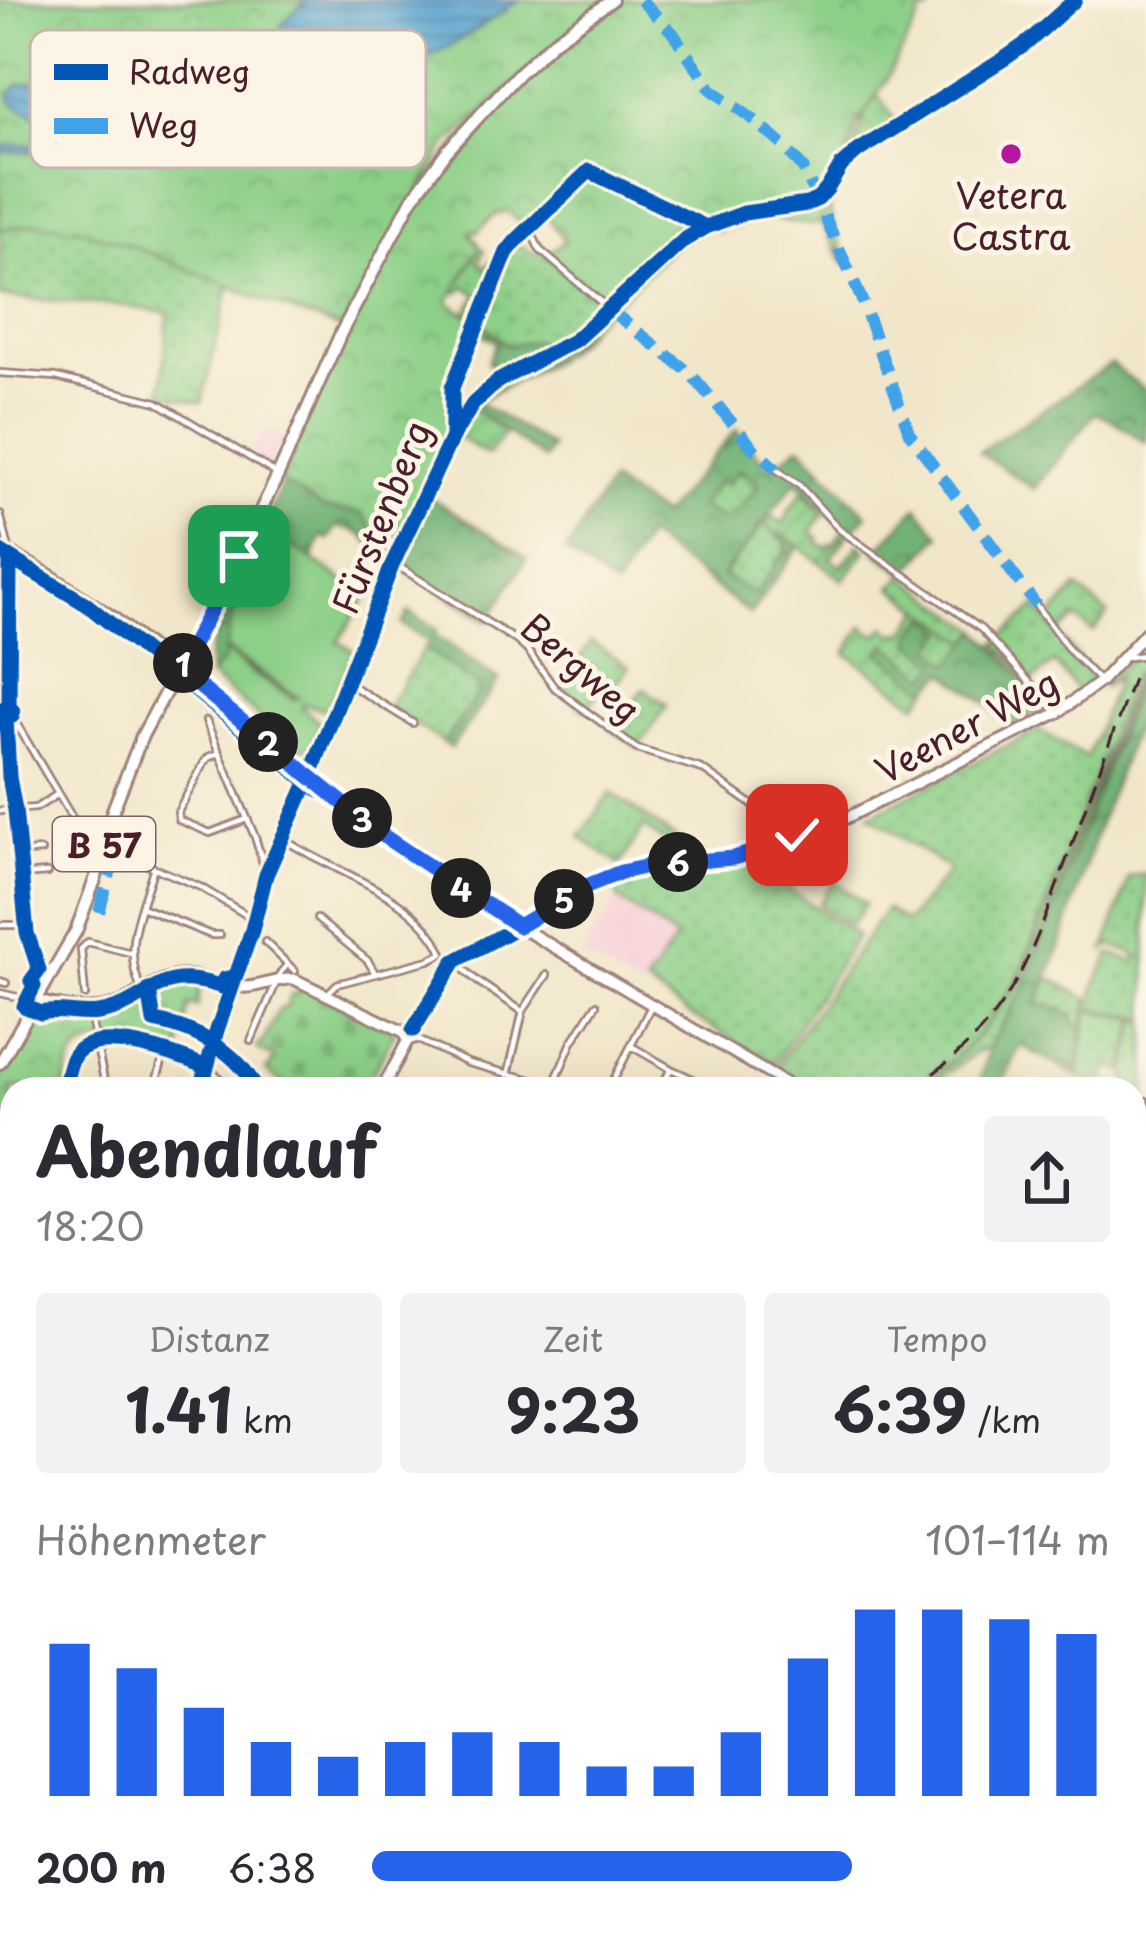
<!DOCTYPE html>
<html lang="de">
<head>
<meta charset="utf-8">
<style>
	body { margin:0; font-family:"Playpen Sans",sans-serif; background:#f2f2f3; color:#2b2b33; height:100vh; display:flex; flex-direction:column; font-size:45px; white-space:nowrap }
	* { box-sizing:border-box; margin:0 }
	p { font-size:39px; color:#7c7c81 }
	.icon { flex:none; width:66px; height:66px; fill:none; stroke:currentColor; stroke-width:2; stroke-linecap:round; stroke-linejoin:round }
	.map { position:relative; flex:1; overflow:hidden }
	.details { position:absolute; left:0px; top:1077px; width:1146px; height:861px; display:flex; flex-direction:column; background:#fff; border-radius:36px 36px 0 0; box-shadow:0 12px 48px #0002 }
	.details>* { flex:none }
	.pin { position:absolute; display:grid; place-items:center; width:102px; height:102px; color:#fff; margin:-51px; border-radius:24px; box-shadow:0 6px 18px #0006 }
	.km { position:absolute; width:60px; height:60px; margin:-30px; border-radius:50%; background:#222; color:#fff; font-size:33px; line-height:60px; text-align:center }
	.round { display:grid; place-items:center; flex:none; width:126px; height:126px; border-radius:12px; background:#f2f2f3 }
	.headline { display:flex; align-items:center; justify-content:space-between; height:204px; padding:0 36px }
	h1 { font-size:66px; font-weight:700; line-height:90px }
	.stats { display:grid; grid-template-columns:repeat(3,1fr); gap:18px; height:204px; padding:12px 36px }
	.stats div { display:grid; align-content:center; border-radius:12px; background:#f2f2f3; text-align:center }
	.stats b { font-size:60px; font-weight:700 }
	.stats small { font-size:33px; font-weight:400 }
	.stats p { font-size:33px }
	.chart { height:336px; padding:24px 36px }
	.chart p { display:flex; justify-content:space-between }
	.chart svg { width:100%; height:216px; margin-top:12px; stroke:#2563eb; stroke-width:6 }
	ul { padding:0 36px; list-style:none; font-size:39px }
	li { display:grid; grid-template-columns:192px 144px 1fr; align-items:center; height:90px }
	li i { height:30px; border-radius:15px; background:#2563eb }
	.map>svg:first-child { display:block }
</style>
</head>
<body>
<div class="map">
<svg width="1146" height="1937" viewBox="0 0 1146 1937">
	<defs>
		<pattern id="industrial-grid" width="8" height="8" patternUnits="userSpaceOnUse" patternTransform="scale(3)"><rect width="8" height="8" fill="#d1bdca"/><path d="M0 4h8M4 0v8" fill="none" stroke="#b5a2ae"/></pattern>
		<pattern id="grass-dots" width="8" height="8" patternUnits="userSpaceOnUse" patternTransform="scale(3)"><rect width="8" height="8" fill="#8ccf87"/><path d="M2 2h.1M6 6h.1" fill="none" stroke="#7ab175" stroke-width="1.8" stroke-linecap="round"/></pattern>
		<pattern id="forest-crowns" width="20" height="18" patternUnits="userSpaceOnUse" patternTransform="scale(3)"><rect width="20" height="18" fill="#71b274"/><path d="M2 6a3 3 0 1 1 6 0M12 15a3 3 0 1 1 6 0" fill="none" stroke="#5f905f"/></pattern>
		<pattern id="cemetery-stones" width="16" height="16" patternUnits="userSpaceOnUse" patternTransform="scale(3)"><rect width="16" height="16" fill="#8ccf87"/><path d="M2 7V4a2 2 0 0 1 4 0v3zM10 15v-3a2 2 0 0 1 4 0v3z" fill="#7ab175"/></pattern>
		<pattern id="park-crowns" width="20" height="18" patternUnits="userSpaceOnUse" patternTransform="scale(3)"><rect width="20" height="18" fill="#8ccf87"/><path d="M2 6a3 3 0 1 1 6 0M12 15a3 3 0 1 1 6 0" fill="none" stroke="#7ab175"/></pattern>
		<pattern id="garden-furrows" width="10" height="10" patternUnits="userSpaceOnUse" patternTransform="scale(3)"><rect width="10" height="10" fill="#8ccf87"/><path d="M-1 1l2-2M0 10L10 0M9 11l2-2" fill="none" stroke="#7ab175"/></pattern>
		<pattern id="water-rules" width="6" height="5" patternUnits="userSpaceOnUse" patternTransform="scale(3)"><rect width="6" height="5" fill="#57a2cf"/><path d="M0 2.5h6" fill="none" stroke="#4a83a8"/></pattern>
	</defs>
	<rect width="100%" height="100%" fill="#fcf5e5"/>
	<filter id="ink" filterUnits="userSpaceOnUse"><feTurbulence type="fractalNoise" baseFrequency=".00833" numOctaves="2"/><feDisplacementMap in="SourceGraphic" scale="24" xChannelSelector="R" yChannelSelector="G"/><feConvolveMatrix kernelMatrix="1 2 1 2 8 2 1 2 1" color-interpolation-filters="sRGB"/></filter>
	<filter id="wash" filterUnits="userSpaceOnUse"><feTurbulence type="fractalNoise" baseFrequency=".004" numOctaves="4" result="noise"/><feDisplacementMap in="SourceGraphic" scale="48" xChannelSelector="R" yChannelSelector="G"/><feGaussianBlur stdDeviation="2.7" result="paint"/><feColorMatrix in="noise" values="0 0 0 0 0 0 0 0 0 0 0 0 0 0 0 0 0 1.4 0 .05"/><feComposite in="paint" operator="in"/></filter>
	<g filter="url(#wash)">
		<rect width="100%" height="100%" fill="#f1e6c9"/>
		<path fill="#f6cfd8" d="M264 427 287 436 274 471 250 457Z
			M618 899 676 938 642 990 581 955Z
			M433 1926 451 1930 455 1926H640L637 1937H509L511 1933 508 1931 504 1937H431Z
			M847 1926H1067L1065 1937H845Z"/>
		<path fill="url(#industrial-grid)" d="M697 1926H828L846 1935 694 1937Z"/>
		<path fill="#d1bdca" d="M1133 673 1137 675 1021 978 991 1022 962 1053 925 1082 914 1089H907L938 1069 965 1046 990 1018 1016 982 1036 937Z"/>
		<path fill="url(#grass-dots)" stroke="#6b7759" stroke-width="3" d="M877 94 897 123 851 155 867 110Z
			M0 196 234 268 202 402 162 394 168 313 117 305 0 297Z
			M471 234 478 242 479 248 484 250 479 263 486 267 493 259 499 262 478 318 467 311 478 295 465 286 459 293 440 283 462 253Z
			M517 242 531 252 546 255 608 309 575 339 551 353 548 344 508 347 481 323 508 253Z
			M739 469 759 485 742 506 725 521 699 507 721 479Z
			M764 524 788 544 781 559 755 594 722 577Z
			M904 576 979 630 969 642 892 587Z
			M1077 588 1108 614 1093 632 1076 618 1058 633 1049 620Z
			M1036 607 1095 678 1079 693 1054 662 1032 681 996 643Z
			M591 642 629 667 611 690 604 686 585 710 559 690Z
			M425 648 482 688 444 743 388 706Z
			M1146 655 1025 986 989 1047 978 1051 925 1089H914C960 1062 992 1022 1021 978L1137 676 1134 673 1024 964C1001 1011 960 1065 911 1087 901 1091 819 1091 808 1087 797 1083 786 1074 776 1068L886 909 906 922 950 870 869 815 1039 730 1087 758 1118 677 1104 687 1101 685 1132 658Z
			M644 689 667 705 638 748 612 729Z
			M611 793 701 856 684 857 644 826 620 865 580 837Z
			M751 863 857 936 774 1063 688 1014 646 984 676 938 618 899 614 882Z
			M1146 874V1019L1089 1008 1095 987 1110 954 1134 961 1140 958 1129 951 1110 946 1105 950 1129 877Z
			M834 881 865 904 850 926 819 904Z
			M1048 977 1088 999 1083 1028 1072 1022 1062 1008 1037 1007Z
			M1089 1010 1136 1019 1124 1070 1109 1067 1103 1086 1078 1077Z
			M1138 1020 1146 1021V1099L1134 1102V1089H1128L1125 1073Z"/>
		<path fill="url(#forest-crowns)" stroke="#5e6850" stroke-width="3" fill-rule="evenodd" d="M627 0 843 167 849 160C819 203 831 220 849 264L838 248 845 265 824 229 815 221 768 214 706 229 722 222 525 187 467 230 471 234 461 254 432 293 476 323 468 344 449 343 426 424 450 407 451 430 423 493 527 558 488 621 398 565 358 532 337 526 328 540 321 536 313 560 269 530 231 621 246 665 294 697H300L294 699 250 672 226 652 224 660 210 676 209 657 211 647 304 434 554 50 601 15Z
			M484 325 508 346 534 341 548 344 551 353 501 379 488 361 497 342 480 334Z
			M589 328C556 368 519 376 477 402L551 447 544 459 472 408C503 370 555 361 589 328Z
			M1111 364 1146 391V443L1108 417 1095 413 1034 489 979 452Z
			M737 429 756 453 772 467 800 446 867 515 850 533 796 481 722 576 755 594 785 551 787 544 777 535 780 532 799 547 750 614 646 536 615 588 566 552 610 482 662 516ZM739 470 759 485 742 506 725 521 700 507 720 479 727 484Z
			M917 507 940 535 906 573 876 552Z
			M409 612 437 629 435 635 499 680 451 748 444 743 482 688 425 648 429 641 402 624Z
			M929 617 947 633 951 663 979 630 1051 708 1010 728 990 705 945 672 928 690 880 653 887 643 911 641 914 631Z
			M1146 660V699L1100 820 1062 941 1037 1005 1062 1008 1067 1014 1074 1015 1073 1022 1083 1028 1076 1075 1020 1045 999 1089H978L989 1047 1025 985Z"/>
		<path fill="url(#cemetery-stones)" stroke="#6b7759" stroke-width="3" d="M302 986 395 1032 364 1089H282L284 1084 266 1071 275 1059 257 1049 259 1044H262L279 1010 286 1007 292 993 297 995Z"/>
		<path fill="url(#park-crowns)" stroke="#6b7759" stroke-width="3" d="M0 0H606L446 145 342 329 280 307 125 243 89 233 88 229 36 223 0 230Z
			M627 0H940L927 12 923 11 889 75 855 128 846 160 852 165C835 183 833 211 813 225L762 218 717 231 710 225 677 243 627 293 609 308 547 254 565 241 543 211 526 227 506 210 500 215 497 213 477 232 474 230 470 233 480 247 448 302 476 321 450 386 449 432 391 553 361 513 324 509 280 481 334 361 418 197C472 117 545 49 627 0Z
			M179 981 201 982 197 1007 189 1005 179 1056C153 1049 98 1031 77 1053 69 1062 67 1077 64 1089H12V1241L0 1261V1078L23 1037 43 1014 55 1012 107 1013 124 1007 154 989Z
			M0 1603 12 1608V1774L0 1769Z
			M8 1833 12 1835V1926H190L184 1937H0V1836L6 1838Z"/>
		<path fill="url(#garden-furrows)" stroke="#6b7759" stroke-width="3" d="M472 408 505 432 488 455 456 436Z
			M803 491 824 514 811 531 819 538 817 542 827 548 830 544 833 545 842 532 847 536 830 559 841 567 859 544 866 550 843 580 780 532 777 535 764 524 770 515 784 524 789 510Z
			M922 609 969 642 951 664 932 648 947 632 928 617 914 631 911 641 939 663 928 677 886 644 880 653 928 690 917 704 846 653 863 626 873 634H878L886 627 895 635 898 632 903 635Z"/>
		<path fill="#8ccf87" stroke="#6b7759" stroke-width="3" d="M269 530 367 597 338 642 354 651 327 710 303 704 302 708 321 723 309 748 298 749 210 676 224 660 225 651 250 672 294 699 299 698 226 649 231 621Z"/>
		<path fill="url(#water-rules)" stroke="#50607d" stroke-width="3" d="M307 0H519C434 64 330 108 228 135L229 119C248 109 268 101 270 78 259 79 221 79 215 83 207 87 202 97 195 103 178 116 153 116 134 126 126 131 121 138 111 142 82 154 32 151 0 152V146L71 143 100 139 117 132 132 119 180 105 211 77 218 73H255L273 67 282 24Z
			M203 27 207 30 215 64 191 79 187 86 166 89 138 98C131 83 129 63 144 53L150 56 155 67 148 68 143 77 146 86 154 89 166 79 165 61 170 56 172 70 178 74 188 63 204 58 201 37Z
			M64 73C75 84 75 98 75 113 56 128 32 114 12 103L10 92 15 90 18 85 39 82 41 78Z"/>
		<g fill="none" stroke-linecap="round" stroke-linejoin="round">
			<path stroke="#57a2cf" stroke-width="3" d="M354 1937 357 1926
				M430 1937 433 1926"/>
		</g>
	</g>
	<g filter="url(#ink)">
		<g fill="none" stroke-linecap="round" stroke-linejoin="round">
			<defs>
				<path id="street" d="M529 228 540 250 610 310
					M0 373 56 377 157 402 277 474
					M776 469 799 485 840 530 981 629 1056 711
					M0 514 10 552 9 707 13 714 6 718 3 716V709L9 707
					M393 563 517 641 527 650 555 688 637 749 702 769 799 838
					M1036 605 1070 651 1098 679
					M1129 657 1146 655
					M346 682 413 723
					M12 716 77 826 89 840
					M6 718C4 750 11 781 15 813 21 859 19 909 34 954
					M206 721 255 837 265 870
					M219 753 209 757 204 763 178 812 179 820 210 833 247 819
					M310 776 393 563 452 437V388L507 252 516 241 589 171
					M0 811 36 808 58 794
					M282 838C336 875 411 890 443 953L429 960 337 984 328 993
					M117 852 200 887 255 920
					M19 853 41 851
					M21 875 47 873
					M141 907 211 935H220
					M317 919 368 961 375 973
					M0 925H26
					M265 942 295 971
					M459 965 477 981 522 1011
					M0 981 6 983
					M142 991C121 947 140 912 153 870
					M0 993 35 1001
					M85 995 81 949 88 942 131 953
					M89 1010 106 1089
					M414 1038 468 1063 566 1089
					M251 1041 281 972 288 964
					M213 1043 249 1075 256 1089
					M631 1046 671 1069 715 1089
					M508 1075 523 1011 547 975
					M553 1086 572 1042 596 1005
					M64 1089C69 1074 68 1056 83 1047 115 1028 211 1059 231 1089
					M154 1089 165 1052
					M201 1089 217 1030 233 986
					M609 1089 649 1010
					M660 1089 671 1069
					M1134 1103 1146 1101
					M1134 1242 1137 1248 1134 1253
					M0 1263 12 1245
					M1134 1300 1146 1319
					M0 1369 12 1342
					M0 1390 12 1401
					M0 1439 12 1405
					M0 1466 12 1471
					M1134 1541 1146 1547
					M0 1542 9 1517
					M0 1574 12 1579
					M1134 1584 1146 1590
					M1134 1619 1146 1627
					M1137 1620 1146 1606
					M1134 1658 1146 1633
					M1134 1669 1146 1676
					M1134 1714 1143 1724 1134 1742
					M1134 1775 1146 1781
					M236 1926 237 1937
					M503 1926 526 1937
					M650 1926V1930
					M856 1926 894 1937
					M220 1927 228 1937
					M589 1937 591 1926
					M850 1937 851 1926"/>
				<path id="secondary" d="M0 547 50 575 113 617 382 835 508 920 795 1089
					M233 986 252 930 266 875 310 776
					M37 1001C64 1007 94 1015 121 1002 138 994 153 981 172 977 199 970 222 989 247 987 263 986 277 978 294 979L404 1032
					M413 1030 459 958 519 926 584 887 639 867 733 858 761 852 826 828 1057 713 1100 682 1146 632
					M382 1089 408 1040 414 1038 415 1032 411 1028 404 1032 408 1040
					M1134 1357 1146 1368
					M1134 1868 1146 1875
					M418 1937 420 1926"/>
				<path id="primary" d="M0 1063 76 931 96 877 113 810 142 736 239 555 278 475 341 333 411 201 447 151 519 73 554 41 612 0"/>
			</defs>
			<use href="#street" stroke="#9e827a" stroke-width="10"/>
			<use href="#secondary" stroke="#9e827a" stroke-width="15"/>
			<use href="#primary" stroke="#9e827a" stroke-width="16"/>
			<use href="#street" stroke="#fff" stroke-width="4.5"/>
			<use href="#secondary" stroke="#fff" stroke-width="9"/>
			<use href="#primary" stroke="#fff" stroke-width="10"/>
			<path stroke="#4a1f2b" stroke-width="3" stroke-dasharray="18 9" stroke-linecap="butt" d="M911 1089C1013 1022 1030 958 1070 850 1091 792 1113 734 1134 676"/>
			<path stroke="#40a2eb" stroke-width="12" stroke-dasharray="24 12" stroke-linecap="butt" d="M641 0 673 33 711 89 754 120 784 146 803 168 861 298 910 434 1036 605
				M610 310 690 373 755 450 776 469
				M99 912 111 870 120 853
				M0 1489 12 1493
				M1134 1870 1146 1877
				M215 1937 221 1926"/>
			<defs>
				<path id="cycleway" d="M452 437V388L507 252 516 241 589 171 706 227
					M0 552 86 604 162 665 170 677 186 683 319 791 323 786
					M4 708 3 716H12L13 711 9 707 10 557
					M6 718 9 777 15 810 27 933 39 970 31 981 34 986 24 1006 41 1013C60 1008 78 1016 98 1013 152 1005 154 963 222 987L224 979 236 976
					M149 990 154 1021C194 1028 238 1051 256 1089
					M413 1030 455 961 519 926
					M64 1089C68 1077 68 1062 76 1053 101 1026 178 1055 206 1067
					M201 1089 217 1030 252 930 266 875 310 776 393 563 452 437 473 404 498 381 575 340 684 240 706 227 744 213 807 204 818 199 827 189 841 166 858 151 1004 59 1027 43 1075 0"/>
			</defs>
			<use href="#cycleway" stroke="#fcf5e5" stroke-width="22"/>
			<use href="#cycleway" stroke="#0057b8" stroke-width="15"/>
		</g>
	</g>
	<g fill="none" stroke-linecap="round" stroke-linejoin="round" filter="url(#ink)">
		<defs>
			<path id="route" d="M239 556 179 670 382 835 519 926 584 887 621 872 658 864 733 858 800 839 797 835"/>
		</defs>
		<use href="#route" stroke="#fff" stroke-width="24"/>
		<use href="#route" stroke="#2563eb" stroke-width="15"/>
	</g>
	<circle fill="#b5179e" stroke="#fcf5e5" stroke-width="4.5" cx="1011" cy="154" r="12"/>
	<g text-anchor="middle" dominant-baseline="central" stroke-width="10" stroke-linejoin="round" paint-order="stroke">
		<rect fill="#fcf5e5" stroke="#7f5f63" stroke-width="3" x="53" y="817" width="102" height="54" rx="9"/>
		<g font-size="33" font-weight="bold" fill="#4a1f2b">
			<text x="104" y="844">B 57</text>
		</g>
		<g font-size="36" fill="#4a1f2b" stroke="#fcf5e5">
			<text x="1011" y="194">Vetera<tspan x="1011" dy="41">Castra</tspan></text>
		</g>
		<g font-size="36" fill="#4a1f2b" stroke="#fcf5e5">
			<text transform="translate(380 517) rotate(-68)">Fürstenberg</text>
			<text transform="translate(582 667) rotate(41)">Bergweg</text>
			<text transform="translate(966 725) rotate(-28)">Veener Weg</text>
		</g>
	</g>
	<rect x="30" y="30" width="396" height="138" rx="18" fill="#fcf5e5" stroke="#c7b5ad" stroke-width="3"/>
	<rect x="54" y="64" width="54" height="16" fill="#0057b8"/>
	<rect x="54" y="118" width="54" height="16" fill="#40a2eb"/>
	<g font-size="33" fill="#4a1f2b">
		<text x="129" y="84">Radweg</text>
		<text x="129" y="138">Weg</text>
	</g>
</svg>
<div class="pin" style="left:239px;top:556px;background:#1e9e55"><svg class="icon" aria-label="arrive" viewBox="0 0 24 24"><path d="M6 21V4h12l-3 4 3 4H6"/></svg></div>
<div class="pin" style="left:797px;top:835px;background:#d93025"><svg class="icon" aria-label="check" viewBox="0 0 24 24"><path d="M5 12l5 5 9-10"/></svg></div>
<b class="km" style="left:183px;top:663px">1</b>
<b class="km" style="left:268px;top:742px">2</b>
<b class="km" style="left:362px;top:818px">3</b>
<b class="km" style="left:461px;top:888px">4</b>
<b class="km" style="left:564px;top:899px">5</b>
<b class="km" style="left:678px;top:862px">6</b>
<section class="details">
<div class="headline"><div><h1>Abendlauf</h1><p>18:20</p></div><a class="round"><svg class="icon" aria-label="share" viewBox="0 0 24 24"><path d="M12 15V3M7 8l5-5 5 5M5 13v7h14v-7"/></svg></a></div>
<div class="stats">
<div><p>Distanz</p><b>1.41<small> km</small></b></div>
<div><p>Zeit</p><b>9:23</b></div>
<div><p>Tempo</p><b>6:39<small> /km</small></b></div>
</div>
<div class="chart"><p><span>Höhenmeter</span>101–114 m</p>
<svg viewBox="0 0 160 44" preserveAspectRatio="none"><path d="M5 44V13M15 44V18M25 44V26M35 44V33M45 44V36M55 44V33M65 44V31M75 44V33M85 44V38M95 44V38M105 44V31M115 44V16M125 44V6M135 44V6M145 44V8M155 44V11"/></svg>
</div>
<ul>
<li><b>200 m</b>6:38<i style="width:65%"></i></li>
</ul>
</section>
</div>
</body>
</html>
